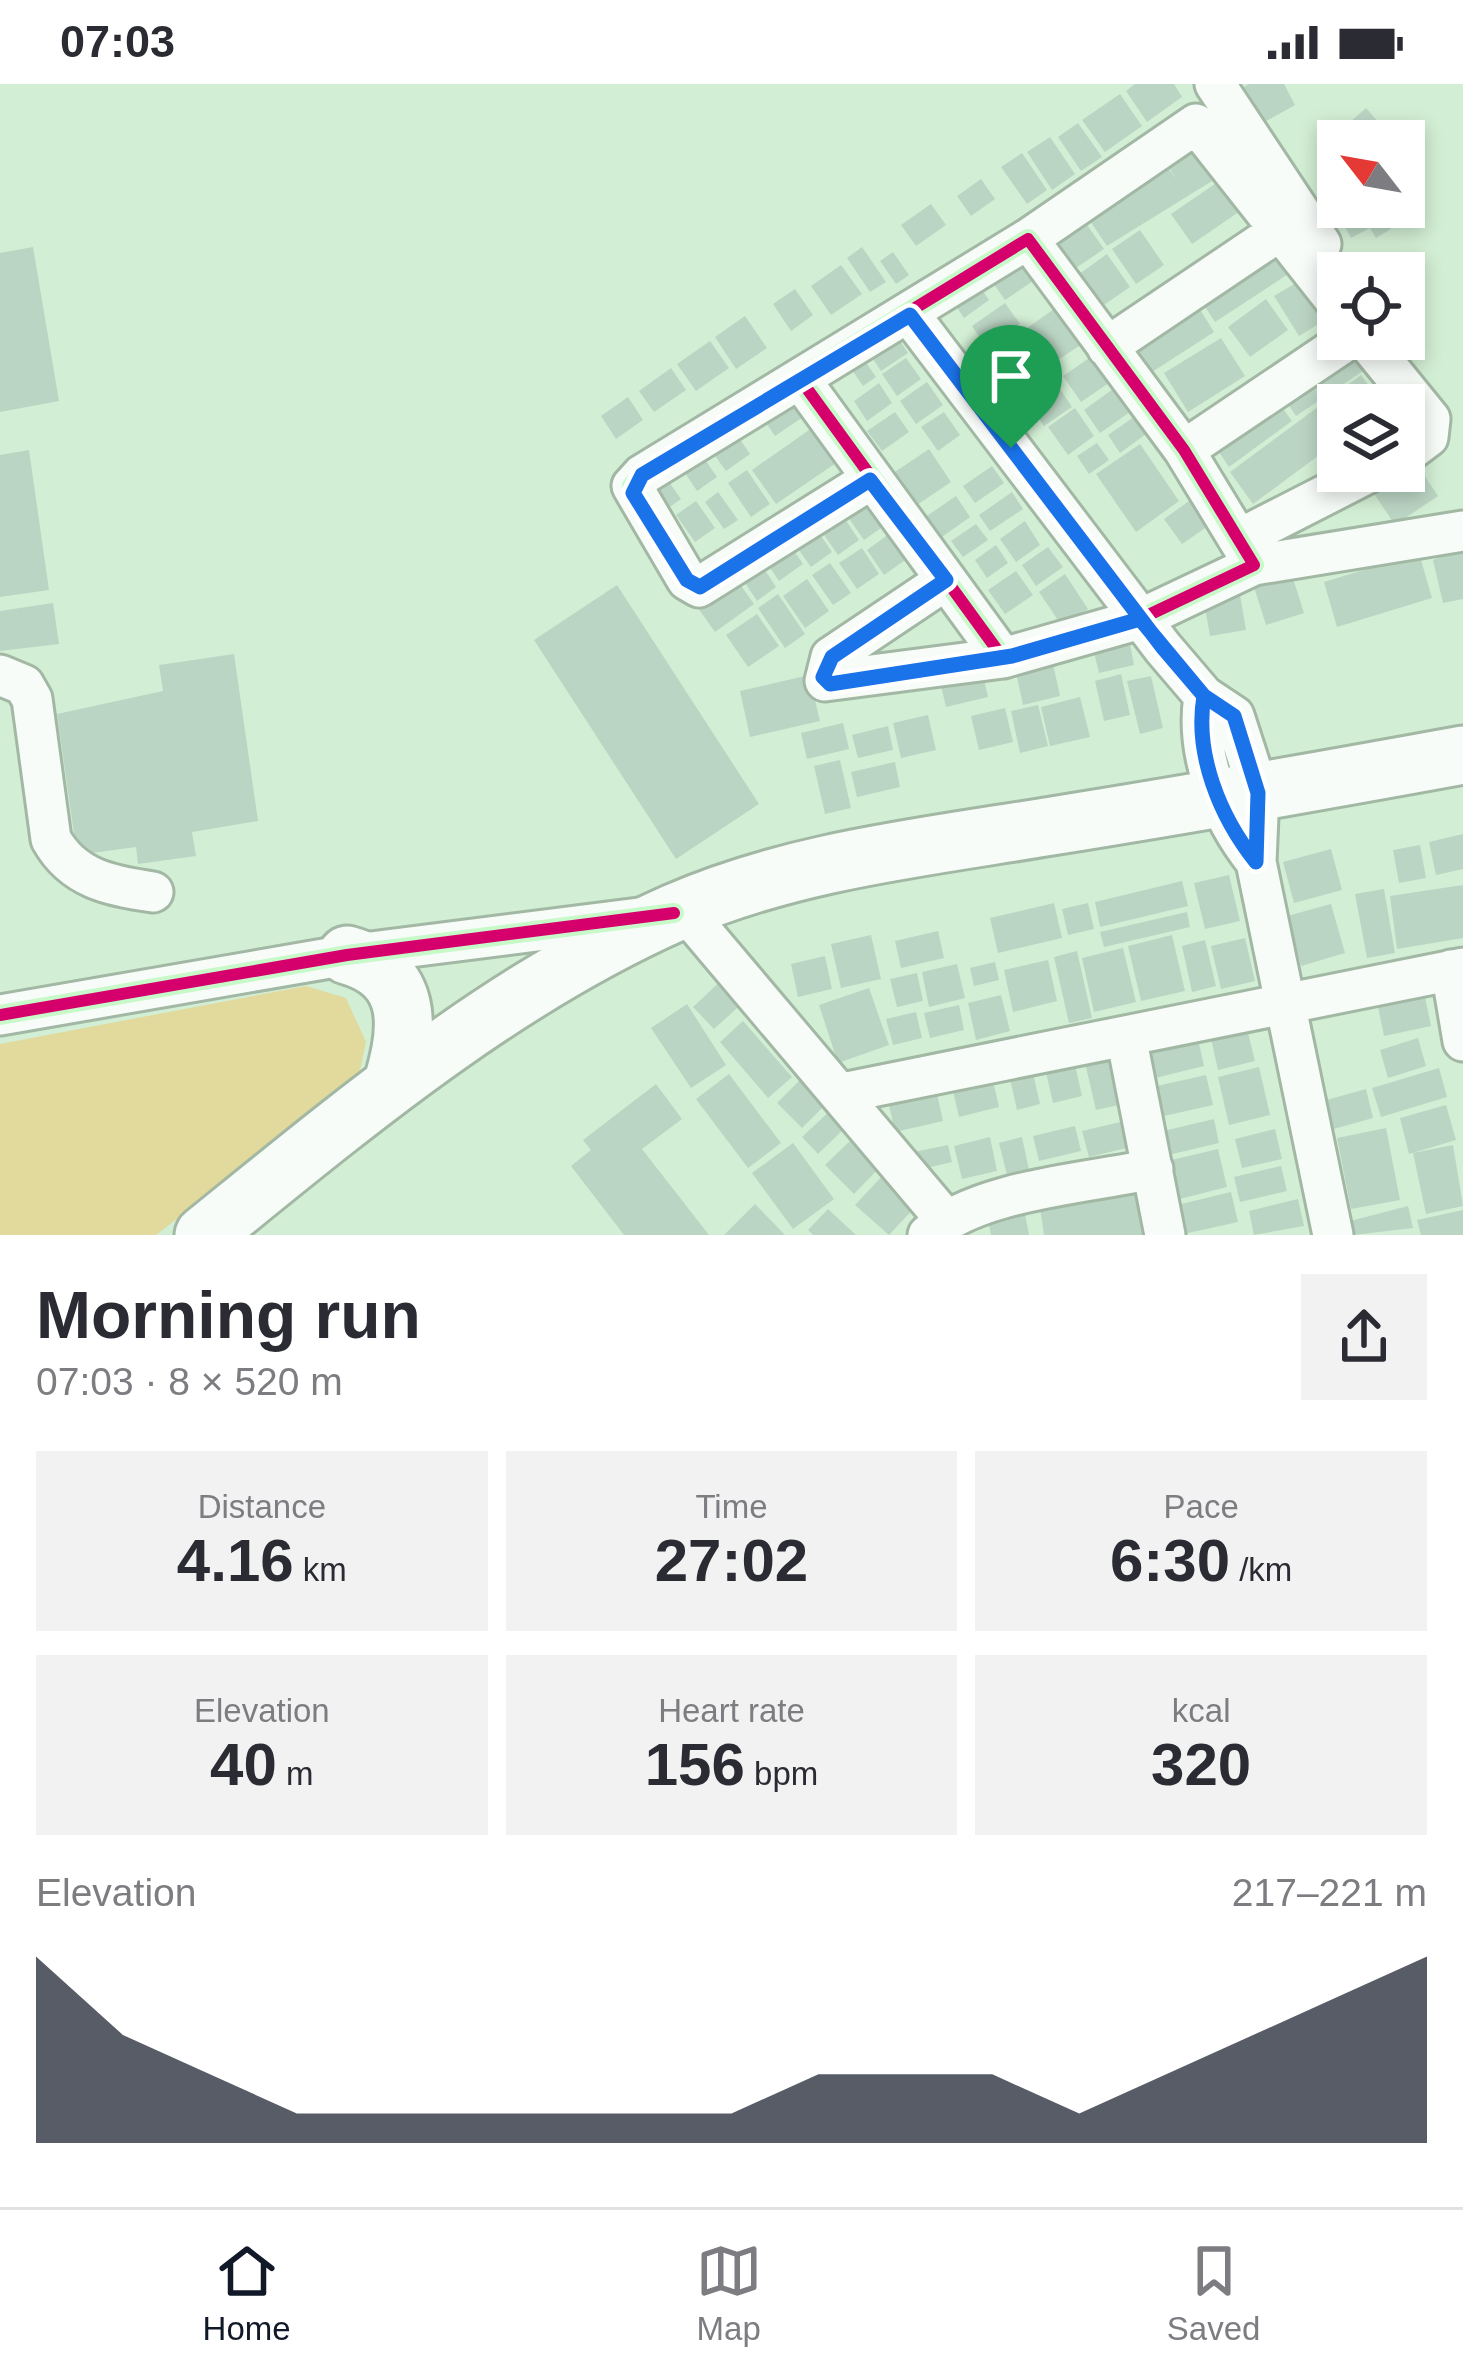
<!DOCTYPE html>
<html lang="en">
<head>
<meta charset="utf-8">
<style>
	body { margin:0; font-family:Arial,sans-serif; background:#f2f2f3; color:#2b2b33; height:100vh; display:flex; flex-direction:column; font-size:45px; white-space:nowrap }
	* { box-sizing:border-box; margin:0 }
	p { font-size:39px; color:#7c7c81 }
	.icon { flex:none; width:66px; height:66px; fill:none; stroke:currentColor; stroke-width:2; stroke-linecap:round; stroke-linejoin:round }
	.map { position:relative; height:1151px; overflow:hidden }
	.panel { display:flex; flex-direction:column; background:#fff; flex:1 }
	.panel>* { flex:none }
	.needle { width:78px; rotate:301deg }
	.controls { position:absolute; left:1317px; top:36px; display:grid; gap:24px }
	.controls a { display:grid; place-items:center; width:108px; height:108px; border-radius:0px; background:#fff; box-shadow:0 6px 18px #0003; font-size:60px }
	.pin { position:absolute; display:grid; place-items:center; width:102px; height:102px; color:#fff; margin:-123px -51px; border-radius:50% 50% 50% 0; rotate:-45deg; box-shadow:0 0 12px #0007 }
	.pin .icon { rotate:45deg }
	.round { display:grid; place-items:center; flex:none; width:126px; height:126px; border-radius:0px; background:#f2f2f3 }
	.overview { display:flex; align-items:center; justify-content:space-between; height:204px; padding:0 36px }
	h1 { font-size:66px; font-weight:700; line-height:90px }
	.figures { display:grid; grid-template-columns:repeat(3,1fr); gap:18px; height:204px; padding:12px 36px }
	.figures div { display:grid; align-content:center; border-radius:0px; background:#f2f2f3; text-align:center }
	.figures b { font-size:60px; font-weight:700 }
	.figures small { font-size:33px; font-weight:400 }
	.figures p { font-size:33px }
	.chart { height:336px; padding:24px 36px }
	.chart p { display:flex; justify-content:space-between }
	.chart svg { width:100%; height:216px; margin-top:12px; fill:#111827; opacity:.7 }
	.status { display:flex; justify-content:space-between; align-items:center; height:84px; padding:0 60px; background:#fff; direction:ltr }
	.status svg { height:33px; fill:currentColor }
	.tab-bar { display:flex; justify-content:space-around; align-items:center; height:168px; border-top:3px solid #e1e1e2; background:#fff; font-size:33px; color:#7c7c81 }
	.tab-bar a { display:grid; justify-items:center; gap:6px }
	.tab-bar .active { color:#111827 }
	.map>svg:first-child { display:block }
</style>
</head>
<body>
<div class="status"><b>07:03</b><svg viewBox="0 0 49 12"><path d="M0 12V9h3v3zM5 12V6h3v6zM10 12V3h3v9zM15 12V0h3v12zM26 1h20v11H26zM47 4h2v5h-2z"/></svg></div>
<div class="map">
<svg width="1463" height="1151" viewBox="0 0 1463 1151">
	<rect width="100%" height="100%" fill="#d2eed4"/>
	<path fill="#e2d99c" d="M306 902 346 914 366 958 358 995 156 1151H0V960Z"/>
	<path fill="#bbd5c4" d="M1135 0H1174L1182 13 1147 38 1126 7Z
		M1249 0H1284L1295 21 1259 41 1240 5Z
		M1120 10 1142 42 1105 68 1082 36Z
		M1366 24 1395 57H1338V67L1329 57Z
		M1078 39 1102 73 1081 87 1058 53Z
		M1050 53 1075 90 1052 106 1027 68Z
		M1204 59 1225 89 1107 162 1084 128 1164 78 1176 95 1169 83Z
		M1022 69 1047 106 1027 120 1001 83Z
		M1228 91 1249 121 1192 160 1171 130Z
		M981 95 995 115 971 132 957 112Z
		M1338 116V123H1378L1391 145 1376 154 1370 144 1351 154 1332 119Z
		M931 120 946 141 916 162 901 141Z
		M1078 128 1104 165 1073 186 1048 150Z
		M1140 146 1164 181 1136 200 1112 165Z
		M1280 154 1299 183 1215 238 1196 209Z
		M1021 161 1042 191 1005 216 984 186Z
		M33 163 59 317 0 328V169Z
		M862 163 886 198 870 208 847 174Z
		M893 168 909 191 896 200 880 177Z
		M1107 170 1130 203 1098 225 1075 193Z
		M841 181 862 210 831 231 811 202Z
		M1311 190 1335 230 1299 252 1274 212Z
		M974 194 989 216 964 234 949 211Z
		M795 205 813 231 791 247 773 220Z
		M1191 211 1214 248 1152 288 1129 251Z
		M1266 215 1288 246 1250 273 1228 243Z
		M1005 219 1020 240 986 263 972 242Z
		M1057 223 1082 260 1052 280 1027 244Z
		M745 232 767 264 736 285 715 253Z
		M893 246 908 269 881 287 866 265Z
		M1022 247 1054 293 1028 311 997 265Z
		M1221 254 1245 292 1188 328 1164 289Z
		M710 257 729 284 696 307 677 280Z
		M1351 262 1366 285 1296 332 1281 309Z
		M1101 266 1119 292 1081 318 1063 292Z
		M858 267 876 293 863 302 845 276Z
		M906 274 921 295 897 312 882 290Z
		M671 284 686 306 654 328 639 307Z
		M1361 291 1383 321H1338V357L1253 420 1230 388Z
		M1124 297 1140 321 1100 349 1084 326Z
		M927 298 943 321 916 340 900 317Z
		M879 299 892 319 867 337 854 317Z
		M1056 299 1072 323 1044 342 1028 319Z
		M791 304 809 329 775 352 758 327Z
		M1273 311 1292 337 1229 383 1211 356Z
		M628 313 643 336 616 355 601 332Z
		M1075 324 1094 352 1068 371 1048 343Z
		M895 328 909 348 882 367 867 347Z
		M944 328 960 351 938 367 921 343Z
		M1134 333 1146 350 1120 369 1108 351Z
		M732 344 750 370 726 387 707 361Z
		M812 344 836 379 776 420 752 386Z
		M1097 359 1109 376 1089 390 1077 372Z
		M1140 360 1179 417 1136 448 1096 390Z
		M697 364 717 393 697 407 678 378Z
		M929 365 951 398 911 425 889 392Z
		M29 366 49 506 0 513V371Z
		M1414 376 1438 412 1395 441 1371 405Z
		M992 382 1004 399 975 419 963 402Z
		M747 386 770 420 751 433 728 399Z
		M664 391 681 415 657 432 639 408Z
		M865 406 888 439 864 456 841 423Z
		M718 408 738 436 724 445 705 418Z
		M1012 408 1023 425 990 447 979 431Z
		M956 412 970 433 939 455 924 434Z
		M1196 412 1214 438 1182 460 1164 435Z
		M696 417 715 444 695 458 676 431Z
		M837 423 859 456 838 471 815 438Z
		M1025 437 1040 461 1016 478 1000 455Z
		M976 440 988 456 963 473 951 457Z
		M815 443 832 468 811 483 793 458Z
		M893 447 911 472 884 491 867 466Z
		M784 452 803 480 779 497 760 469Z
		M996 461 1008 479 987 494 975 476Z
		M1048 463 1063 483 1036 502 1022 481Z
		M1463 463V515L1443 519 1433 476Z
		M862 464 879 490 857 505 839 479Z
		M1419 469 1432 514 1337 543 1324 498Z
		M757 474 776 503 757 517 738 488Z
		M830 479 851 509 833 521 812 491Z
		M1016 487 1033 511 1005 530 988 506Z
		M1291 488 1304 529 1266 541 1253 500Z
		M732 489 754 520 715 548 693 517Z
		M1065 490 1088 525 1062 542 1039 508Z
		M807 495 829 527 805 544 783 512Z
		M617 501 759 720 676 775 534 556Z
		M1239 505 1246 546 1210 552 1203 512Z
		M778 510 805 550 785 564 758 524Z
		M53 519 59 560 0 567V527Z
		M757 530 779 562 748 583 726 551Z
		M1129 555 1134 581 1099 589 1093 564Z
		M234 570 258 737 192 748 196 772 138 780 136 763 77 771 57 630 163 607 159 581Z
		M1051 571 1060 612 1023 621 1014 579Z
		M981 583 988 613 946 623 939 593Z
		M1121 590 1130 631 1104 637 1095 597Z
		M809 591 820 637 750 653 740 607Z
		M1151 592 1163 644 1140 650 1127 597Z
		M1080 613 1090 653 1050 662 1041 623Z
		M1038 621 1048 662 1020 669 1011 627Z
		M1005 624 1013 658 979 666 971 632Z
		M928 631 936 666 901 674 893 639Z
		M843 639 849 665 807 675 801 649Z
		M888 642 893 666 858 674 852 651Z
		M840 676 851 724 825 730 814 682Z
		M895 678 900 703 857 713 851 688Z
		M1463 750V785L1436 791 1429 758Z
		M1420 761 1426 794 1399 799 1393 766Z
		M1331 765 1342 806 1294 819 1283 778Z
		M1229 791 1240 837 1205 845 1194 799Z
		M1182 797 1188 822 1100 843 1095 818Z
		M1463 801V854L1397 865 1390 812Z
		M1384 805 1395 869 1367 874 1355 810Z
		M1054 819 1062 854 998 869 990 834Z
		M1088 819 1094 845 1068 851 1062 825Z
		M1331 820 1345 869 1301 882 1287 832Z
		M1187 828 1190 843 1104 863 1100 848Z
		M938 847 944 874 901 884 895 857Z
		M871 851 881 895 841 904 831 860Z
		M1172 851 1185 907 1141 917 1128 862Z
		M1245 854 1255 897 1221 905 1211 862Z
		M1205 856 1216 902 1192 908 1182 862Z
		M1123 864 1136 918 1094 928 1082 874Z
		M1077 867 1092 934 1069 939 1054 873Z
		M825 872 832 905 798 913 791 880Z
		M1048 876 1057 917 1013 928 1004 886Z
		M995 878 999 896 974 902 970 884Z
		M957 880 965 914 929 923 922 888Z
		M917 889 923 917 897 923 890 895Z
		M727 891 748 914 714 945 693 923Z
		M1422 898 1431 942 1384 952 1375 908Z
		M869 904 889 961 838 979 819 921Z
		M1001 911 1010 947 976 956 968 919Z
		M687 920 726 981 691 1004 651 944Z
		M959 921 964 946 930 954 924 929Z
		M916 928 922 954 893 961 886 935Z
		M743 937 792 993 768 1014 720 958Z
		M1245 937 1255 977 1218 986 1209 946Z
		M1195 942 1204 982 1147 996 1138 956Z
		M1418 954 1426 982 1388 994 1380 966Z
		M1113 958 1128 1019 1096 1026 1082 966Z
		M1071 963 1082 1012 1053 1019 1042 970Z
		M813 983 838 1008 802 1044 777 1019Z
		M1259 983 1270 1031 1229 1041 1218 993Z
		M990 984 999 1023 959 1033 950 994Z
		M1439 984 1447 1013 1381 1033 1372 1004Z
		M1032 985 1040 1020 1017 1026 1009 990Z
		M729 990 781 1059 748 1084 696 1015Z
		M1206 991 1213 1021 1155 1034 1148 1004Z
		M933 992 943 1037 895 1048 885 1003Z
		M656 1000 682 1035 642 1065 709 1151H624L571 1082 591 1066 583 1056Z
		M1366 1005 1373 1034 1330 1046 1323 1017Z
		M1446 1021 1456 1056 1409 1070 1400 1034Z
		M833 1024 849 1040 818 1070 802 1053Z
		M1214 1035 1219 1059 1164 1072 1159 1048Z
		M1125 1037 1131 1063 1089 1073 1082 1047Z
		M1075 1042 1081 1067 1039 1077 1033 1052Z
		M1386 1044 1400 1116 1351 1125 1337 1054Z
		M1275 1045 1282 1075 1242 1084 1235 1055Z
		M990 1053 997 1087 962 1095 954 1062Z
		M1022 1053 1029 1086 1007 1091 999 1059Z
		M853 1054 881 1082 854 1110 825 1081Z
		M793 1059 834 1115 793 1145 752 1089Z
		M948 1061 952 1078 918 1086 914 1068Z
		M1453 1061 1463 1122 1426 1130 1413 1069Z
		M1218 1065 1227 1103 1172 1117 1163 1078Z
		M1281 1082 1287 1107 1240 1118 1234 1093Z
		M885 1089 918 1120 889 1151 855 1121Z
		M1142 1100 1150 1151H1044L1039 1117Z
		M1231 1108 1238 1138 1179 1151 1173 1122Z
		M1298 1115 1304 1142 1254 1151 1249 1127Z
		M1023 1119 1029 1151H991L986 1125Z
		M755 1120 785 1151H724Z
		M1408 1122 1413 1144 1353 1151 1350 1137Z
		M828 1125 856 1151H813L808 1146Z
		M1463 1126V1151H1421L1417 1136Z"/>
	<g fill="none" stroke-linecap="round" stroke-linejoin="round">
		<defs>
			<path id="minor" d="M1215 0 1321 160
				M1028 155 1196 40 1338 220
				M910 231 1163 564 1204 612 1234 632 1259 709 1256 778 1333 1151
				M1365 255 1430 335 1428 353 1404 371
				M1107 263 1281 146
				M800 295 1003 574 1140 535 1254 481 1184 366 1028 155 642 391 632 402 687 496 699 503 870 396
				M1184 366 1349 255
				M1241 454 1372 387
				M1254 481 1463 447
				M946 496 831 573 825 597 1003 574
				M0 591 24 601 32 615 51 755C73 795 111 802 153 808
				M1204 612C1195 670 1220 733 1256 778
				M684 826 945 1135
				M1451 886 1463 957
				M0 931 347 871 639 834
				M1126 952 1165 1151
				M842 1009 1463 884
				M928 1151C976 1106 1088 1099 1153 1085"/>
			<path id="highway" d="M347 871C415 890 409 945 393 998
				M204 1151C351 1032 499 907 674 829 792 777 925 763 1052 742 1190 720 1326 696 1463 671"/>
		</defs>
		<use href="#minor" stroke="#a2b8a4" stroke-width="45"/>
		<use href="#highway" stroke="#a2b8a4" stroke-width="63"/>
		<use href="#minor" stroke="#f8fcf9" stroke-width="39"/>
		<use href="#highway" stroke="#f8fcf9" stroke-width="57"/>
		<defs>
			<path id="cycleway" d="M800 295 1003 574 1140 535 1254 481 1184 366 1028 155 642 391 632 402 687 496 699 503 870 396
				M0 931 347 871 674 829"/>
		</defs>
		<use href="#cycleway" stroke="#c7f9c9" stroke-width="20"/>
		<use href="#cycleway" stroke="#d6006c" stroke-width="12"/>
	</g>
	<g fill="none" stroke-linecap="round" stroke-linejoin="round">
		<defs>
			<path id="route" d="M1011 364 910 231 642 391 633 409 687 496 700 503 870 396 946 496 832 573 823 593 830 600 1012 572 1140 535 1204 612C1194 670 1220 733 1256 778L1258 709 1234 632 1204 612 1163 564 1011 364"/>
		</defs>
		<use href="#route" stroke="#fff" stroke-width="24"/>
		<use href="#route" stroke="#1a73e8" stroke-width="15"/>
	</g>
</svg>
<div class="controls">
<a><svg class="needle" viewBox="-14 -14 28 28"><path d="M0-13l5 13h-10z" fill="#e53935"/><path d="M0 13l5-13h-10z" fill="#7c7c81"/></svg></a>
<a><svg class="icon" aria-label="locate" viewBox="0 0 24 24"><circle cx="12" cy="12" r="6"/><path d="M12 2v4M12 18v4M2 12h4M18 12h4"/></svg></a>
<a><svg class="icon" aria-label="layers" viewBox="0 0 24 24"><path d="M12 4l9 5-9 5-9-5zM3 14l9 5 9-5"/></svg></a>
</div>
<div class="pin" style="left:1011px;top:364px;background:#1e9e55"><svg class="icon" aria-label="arrive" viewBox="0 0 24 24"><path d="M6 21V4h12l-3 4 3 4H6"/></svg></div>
</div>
<section class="panel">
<div class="overview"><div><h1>Morning run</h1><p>07:03 · 8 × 520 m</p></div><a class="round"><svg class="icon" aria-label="share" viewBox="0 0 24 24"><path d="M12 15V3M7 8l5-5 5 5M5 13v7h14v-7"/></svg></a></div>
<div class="figures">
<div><p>Distance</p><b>4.16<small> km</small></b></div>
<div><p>Time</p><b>27:02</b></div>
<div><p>Pace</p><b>6:30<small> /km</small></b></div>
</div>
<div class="figures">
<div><p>Elevation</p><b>40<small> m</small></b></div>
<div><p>Heart rate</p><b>156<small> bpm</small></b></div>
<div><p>kcal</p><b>320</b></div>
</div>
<div class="chart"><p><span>Elevation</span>217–221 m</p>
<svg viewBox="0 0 160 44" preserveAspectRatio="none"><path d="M0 44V6L10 22L20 30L30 38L40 38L50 38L60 38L70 38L80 38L90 30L100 30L110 30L120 38L130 30L140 22L150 14L160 6V44z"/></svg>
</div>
</section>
<nav class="tab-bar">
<a class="active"><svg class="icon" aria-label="home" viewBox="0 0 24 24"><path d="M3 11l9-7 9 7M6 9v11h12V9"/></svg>Home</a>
<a><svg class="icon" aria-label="map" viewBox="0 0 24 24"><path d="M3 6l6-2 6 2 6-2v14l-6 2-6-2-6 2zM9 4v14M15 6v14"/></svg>Map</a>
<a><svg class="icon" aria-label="saved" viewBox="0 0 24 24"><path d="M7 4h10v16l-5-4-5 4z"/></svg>Saved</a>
</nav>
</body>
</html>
